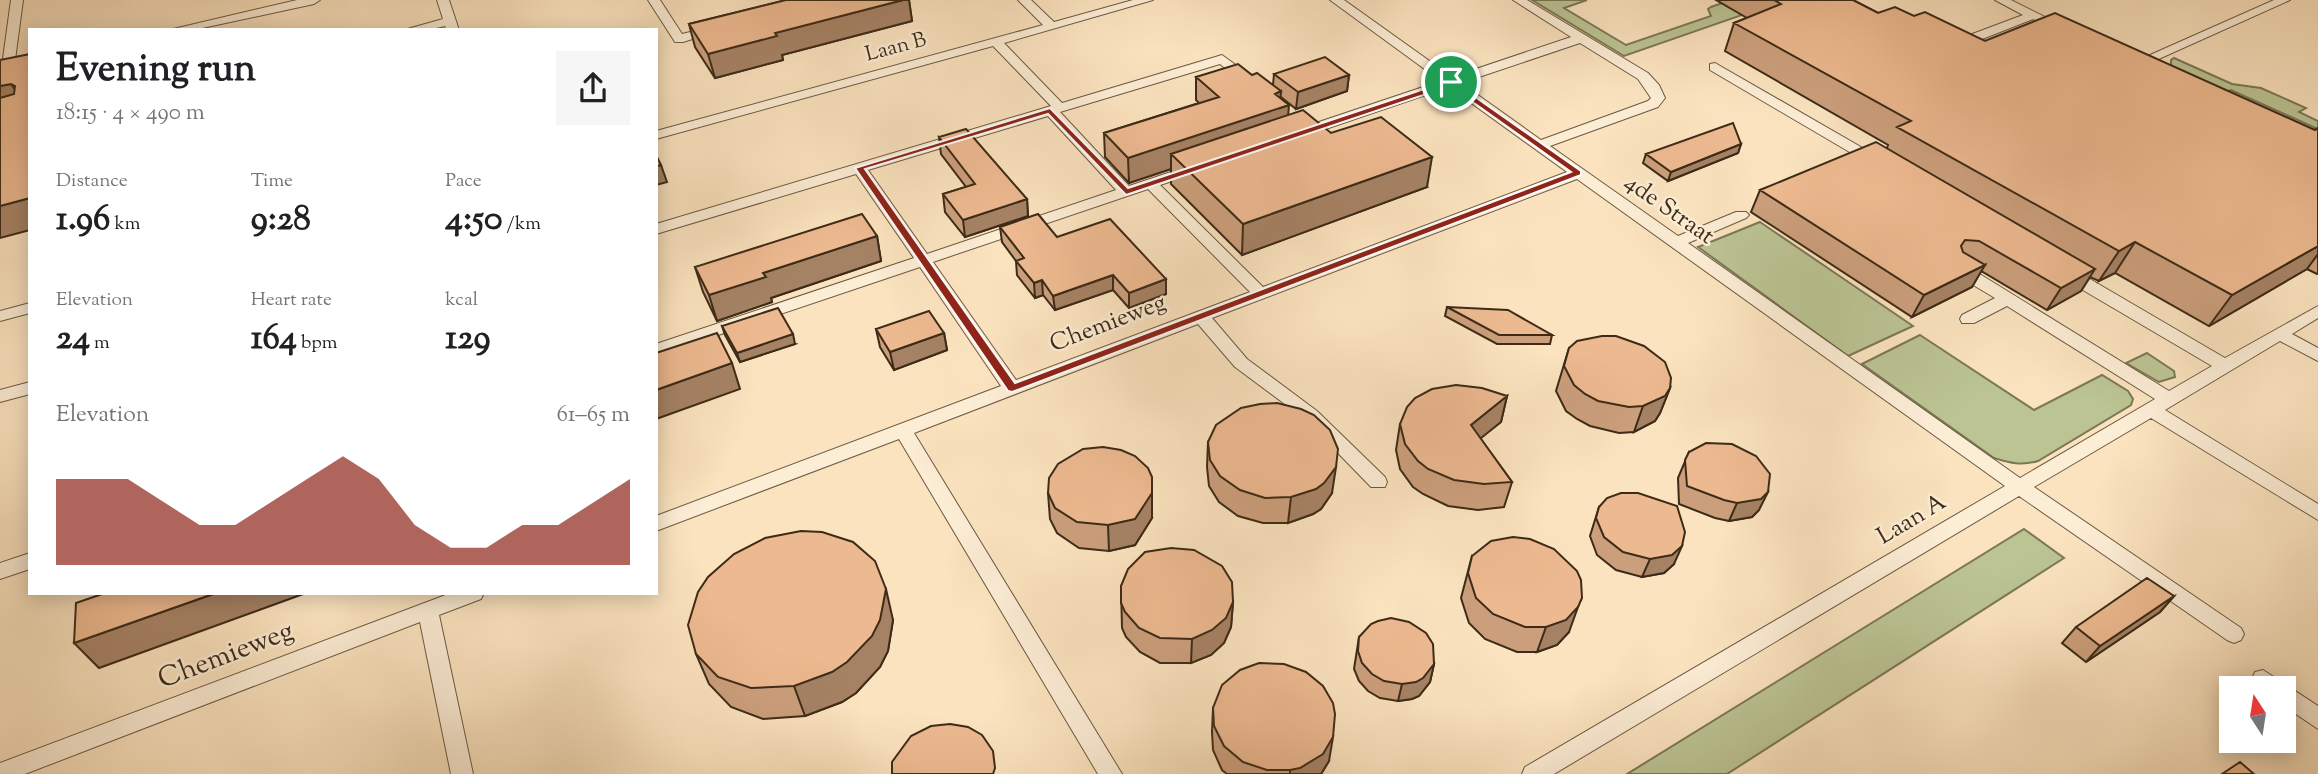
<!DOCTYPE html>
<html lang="en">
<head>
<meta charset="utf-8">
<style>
	body { margin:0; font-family:"Sorts Mill Goudy",serif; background:#f6f6f6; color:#202124; height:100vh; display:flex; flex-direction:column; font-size:26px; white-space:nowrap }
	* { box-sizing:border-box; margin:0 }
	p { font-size:23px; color:#757577 }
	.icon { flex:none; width:38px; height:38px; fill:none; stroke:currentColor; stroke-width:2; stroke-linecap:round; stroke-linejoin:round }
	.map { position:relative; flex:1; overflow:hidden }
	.details { position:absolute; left:28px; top:28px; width:630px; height:567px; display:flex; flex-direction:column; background:#fff; border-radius:0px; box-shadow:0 4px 18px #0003 }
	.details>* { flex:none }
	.needle { width:46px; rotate:348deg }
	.controls { position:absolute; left:2219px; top:676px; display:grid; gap:14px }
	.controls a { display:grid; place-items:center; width:77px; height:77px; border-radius:0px; background:#fff; box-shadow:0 4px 18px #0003; font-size:35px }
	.pin { position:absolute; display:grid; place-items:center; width:60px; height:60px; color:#fff; margin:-30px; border:4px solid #fff; border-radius:50%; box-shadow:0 2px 7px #0007 }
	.round { display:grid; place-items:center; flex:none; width:74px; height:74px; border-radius:0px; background:#f6f6f6 }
	.head { display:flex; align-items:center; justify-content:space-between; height:119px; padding:0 28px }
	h1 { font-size:38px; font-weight:800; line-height:52px }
	.stats { display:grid; grid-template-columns:repeat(3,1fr); gap:10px; height:119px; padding:7px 28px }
	.stats div { display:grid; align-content:center }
	.stats b { font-size:35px; font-weight:800 }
	.stats small { font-size:19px; font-weight:400 }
	.stats p { font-size:19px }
	.chart { height:196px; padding:14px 28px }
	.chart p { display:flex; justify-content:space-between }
	.chart svg { width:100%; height:126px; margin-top:7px; fill:#8f2418; opacity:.7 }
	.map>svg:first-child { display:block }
</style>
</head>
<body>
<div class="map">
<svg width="2318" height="774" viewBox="0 0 2318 774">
	<rect width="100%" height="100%" fill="#fbe3bf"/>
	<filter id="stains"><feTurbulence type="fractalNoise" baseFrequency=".00286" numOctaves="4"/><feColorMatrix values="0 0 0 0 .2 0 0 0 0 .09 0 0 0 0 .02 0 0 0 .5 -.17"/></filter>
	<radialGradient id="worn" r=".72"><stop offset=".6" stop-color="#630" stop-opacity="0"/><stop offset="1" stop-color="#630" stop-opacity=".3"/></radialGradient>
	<path fill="#bcc494" stroke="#7c7856" stroke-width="2" d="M1532 0H1587L1564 8 1626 45 1711 16 1708 9 1711 7 1731 0H1785L1624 56Z
		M2174 58 2232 84 2261 88 2306 108 2299 112 2318 121V129L2231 90 2221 94 2171 70V60Z
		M1760 222 1913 326 1848 356 1698 247Z
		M1920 335 2034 410 2102 375 2128 391 2133 399 2131 405 2038 461C2022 466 2010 463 1994 458L1862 364Z
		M2147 353 2174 371 2175 377 2159 382 2126 363Z
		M2024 529 2064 558 1727 774H1627Z"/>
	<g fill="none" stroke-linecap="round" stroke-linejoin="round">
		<defs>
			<path id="service" d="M11 0H23L15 60 30 57V65L8 70 2 66Z
				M297 0H320L314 4 193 30H169Z
				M437 0H449L459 30H447L445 26 428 30H404L443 19Z
				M648 0H660L682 34 715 26 721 30 683 42H675Z
				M1018 0H1031L1054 22 1133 0H1153L1004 43 1062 103 1222 55 1255 79V85H1245L1220 64 1060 112 1129 186 1189 166H1199L1201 169 1199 172 1160 185 1263 287 1567 172 1449 87 1305 136 1300 137 1293 133 1295 130 1441 81 1330 0H1344L1452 77 1571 37 1513 0H1527L1648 73 1659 85 1665 98 1658 107 1550 146 1678 236 1736 212H1746L1749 215 1746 218 1688 243 2020 478 2155 399 2007 306 1974 323H1962L1960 319 1962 315 1995 298 1953 273 1951 269 1953 265H1965L2169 391 2212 366 2059 276 2057 272 2059 268H2071L2225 358 2318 306V318L2292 334 2318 348V361L2280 341 2165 410 2318 504V520L2151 418 2034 487 2241 628 2244 634 2241 640 2234 643 2227 640 2019 496 1554 774H1522L1525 767 2005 486 1577 179 1212 318 1247 359 1317 411 1385 477 1387 482 1385 487H1371L1305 419 1235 367 1198 324 914 433 1122 774H1098L899 439 656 531V516L1001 386 920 267 656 356V344L914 258 856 174 656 234V224L1051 106 993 46 656 139V131L1043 25ZM1580 43 1638 79 1651 98 1648 101 1541 140 1461 83ZM1048 116 1116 190 927 254 868 170ZM1148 189 1250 292 1016 380 933 262Z
				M1995 0H2011L2069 29 2067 32H2059L2033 19 1967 45H1959V39L2023 15Z
				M2274 0H2290L2143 66 2138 67 2132 63Z
				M1715 63 1880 158 1882 161 1880 164H1870L1710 70V64Z
				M30 303V313L0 321V311Z
				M30 382V394L0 402V390Z
				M30 553V569L0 579V563Z
				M451 593H484L481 599 439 615 473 774H451L420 622 25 774H0V763Z
				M2263 670 2318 706V729L2284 706V688L2255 686 2252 679 2255 672Z"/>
		</defs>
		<use href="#service" stroke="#6c5941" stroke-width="2"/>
		<use href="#service" fill="#fcedd5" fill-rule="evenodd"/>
	</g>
	<path fill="#cc9f7c" stroke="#3d2b17" stroke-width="2" d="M786 0H909L912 21 782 55 783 60 715 78 695 47 689 24Z
		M1716 0H1853L1878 13 1914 16 1985 41 2315 130 2318 128V273L2317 274 2307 269 2209 326 2115 273 2099 281 2090 277 2081 291 2047 310 1981 271 1972 287 1912 317 1751 212 1760 190 1887 148 1888 145 1725 51 1734 23 1747 18Z
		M1274 74 1349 75 1347 91 1296 109 1281 97 1288 115 1331 133 1427 187 1242 255 1171 184V169L1129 183 1105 157 1104 133 1199 103 1196 100V77L1252 75 1273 85Z
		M939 137 1027 199 1028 216 965 237 945 212 943 194 966 187 941 154Z
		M1741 144 1738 153 1668 181 1643 163 1646 154Z
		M1000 227 1057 237 1166 279V294L1129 308 1113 290 1055 310 1043 295 1035 298 1017 275 1016 261 1002 242Z
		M877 236 881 261 771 298 772 302 717 321 703 292 695 267Z
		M1447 307 1552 335 1550 344H1497L1445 316Z
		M722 326 795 344 740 362 725 335Z
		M876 329 944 333 947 350 894 370 880 347Z
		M1569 348 1670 388 1660 413 1655 421 1634 432 1619 433 1590 426 1577 419 1566 411 1556 391Z
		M1507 396 1501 422 1480 438 1512 482 1504 507 1478 510 1448 506 1423 494 1413 487 1400 469 1396 450 1400 424Z
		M1208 442 1332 493 1321 509 1313 514 1288 523H1263L1238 516 1219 502 1209 486 1207 467Z
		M1689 452 1759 510 1752 517 1729 521 1715 518 1679 504 1678 478Z
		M1048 493 1152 518 1135 545 1109 551 1079 548 1057 533 1050 519Z
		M1599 507 1674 564 1664 573 1642 577 1616 570 1597 555 1590 536Z
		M1472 556 1569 632 1557 645 1537 652H1517L1485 639 1469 623 1461 598Z
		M1121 586 1233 602 1231 627 1224 643 1211 655 1191 663H1160L1140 652 1126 637 1122 628Z
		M2174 596 2160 612 2086 662 2062 643 2076 627Z
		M893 620 888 651 880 667 856 693 842 702 805 716 763 719 731 707 709 684 696 654Z
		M1359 637 1434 664 1430 682 1419 696 1412 699 1398 701 1380 698 1368 691 1359 681 1354 669Z
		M1213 708 1329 761 1321 774H1227L1222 770 1213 750 1212 732Z"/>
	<path fill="#a68265" stroke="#3d2b17" stroke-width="2" d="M903 0H909L912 21 782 55 783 60 715 78 708 54 775 33Z
		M1349 75 1347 91 1296 109 1298 92Z
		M11 84 29 109 0 116V86Z
		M1281 91 1280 108 1289 105 1287 129 1171 154V169L1129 183 1128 158Z
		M1741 144 1738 153 1668 181 1671 172Z
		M1432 157 1427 187 1242 255 1243 224Z
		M661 165 667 182 656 185V166Z
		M30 198V230L0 238V206Z
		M1027 199 1028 216 965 237 963 220Z
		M877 236 881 261 771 298 772 302 717 321 709 295 763 273Z
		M2135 242 2115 273 2099 281 2119 251Z
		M2318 246V254L2307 269 2209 326 2232 295Z
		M1985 265 1972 287 1912 317 1924 295Z
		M2095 269 2081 291 2047 310 2061 288Z
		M1113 275V290L1055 310 1053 296Z
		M1166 279V294L1129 308V293Z
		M1042 280 1043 295 1035 298 1034 283Z
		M944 333 947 350 894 370 890 352Z
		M793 334 795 344 740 362 737 353Z
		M732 363 740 389 656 419V390Z
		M1670 388 1660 413 1655 421 1634 432 1643 406Z
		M1507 396 1501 422 1465 451 1471 425Z
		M1336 467 1332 493 1321 509 1313 514 1288 523 1291 497Z
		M1768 492 1759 510 1752 517 1729 521 1737 503Z
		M1152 493V518L1135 545 1109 551 1108 525Z
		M1682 546 1674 564 1664 573 1642 577 1650 559Z
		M886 589 893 620 888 651 880 667 856 693 842 702 805 716 794 686Z
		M216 593H306L99 668 74 643Z
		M2174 596 2160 612 2086 662 2100 646Z
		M1233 602 1231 627 1224 643 1211 655 1191 663 1192 639Z
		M1578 607 1569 632 1557 645 1537 652 1546 627Z
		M1434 664 1430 682 1419 696 1412 699 1398 701 1402 684Z
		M1333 737 1329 761 1321 774H1290V770Z"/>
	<path fill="#edb990" stroke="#3d2b17" stroke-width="2" d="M786 0H903L775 33 777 36 708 54 689 24Z
		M1774 0H1853L1878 13 1895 7 1914 16 1925 12 1985 41 2055 13 2315 130 2318 128V246L2232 295 2135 242 2119 251 1897 127 1911 121 1734 23 1781 4Z
		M30 54V198L0 206V98L14 94 15 86 11 84 0 86V60Z
		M1325 57 1349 75 1298 92 1274 74Z
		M1238 64 1252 75 1257 73 1281 91 1275 94 1289 105 1128 158 1104 133 1219 97 1196 77Z
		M1303 110 1331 133 1381 117 1432 157 1243 224 1171 154Z
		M1733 123 1741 144 1671 172 1646 154Z
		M966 129 1027 199 963 220 943 194 975 184 939 137Z
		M1876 142 2095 269 2061 288 1979 241 1965 240 1961 246 1963 252 1985 265 1924 295 1760 190Z
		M656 155 661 165 656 166Z
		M862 214 877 236 763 273 766 277 709 295 695 267Z
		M1038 214 1057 237 1110 219 1166 279 1129 293 1113 275 1053 296 1042 280 1034 283 1016 261 1024 258 1000 227Z
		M1447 307 1508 310 1552 335H1499Z
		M778 308 793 334 737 353 722 326Z
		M929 311 944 333 890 352 876 329Z
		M717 333 732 363 656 390V353Z
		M1602 336H1616L1644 346 1665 362 1671 378 1670 388 1665 396 1643 406 1629 407 1598 401 1585 394 1574 385 1564 366 1569 348 1577 341Z
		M1456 385 1482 388 1507 396 1471 425 1512 482 1484 484 1454 480 1428 469 1418 461 1405 444 1400 424 1407 407 1415 398 1432 389Z
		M1277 403 1301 409 1314 415 1330 430 1338 449 1336 467 1324 483 1316 489 1291 497 1265 498 1240 490 1220 476 1210 460 1208 442 1216 425 1241 408 1260 404Z
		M1706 443 1732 444 1756 456 1770 474 1768 492 1761 499 1737 503 1724 500 1687 486 1685 460 1689 452Z
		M1103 447 1121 450 1135 456 1148 468 1152 477V493L1135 519 1108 525 1077 522 1055 508 1048 493 1049 478 1058 464 1083 449Z
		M1621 493H1638L1677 506 1685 532 1682 546 1672 555 1650 559 1623 552 1604 537 1596 518 1599 507 1607 498Z
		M801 531 822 532 853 542 875 561 886 589 880 620 872 636 847 662 832 672 794 686 751 688 718 677 696 654 688 625 698 592 708 577 734 554 765 538Z
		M1513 537 1530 539 1554 549 1577 571 1581 580 1582 598 1578 607 1566 620 1546 627H1525L1493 614 1476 598 1468 573 1472 556 1491 541Z
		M1171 548 1194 550 1222 566 1232 582 1233 602 1226 618 1212 630 1192 639 1160 638 1139 628 1125 612 1121 603V586L1128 569 1145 552Z
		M2147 578 2174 596 2100 646 2076 627Z
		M105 593H216L74 643 76 603Z
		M1391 618 1409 622 1426 633 1433 644 1434 664 1423 678 1416 682 1402 684 1384 681 1372 674 1362 663 1358 651 1359 637 1371 624 1378 621Z
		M1259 663 1284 664 1306 672 1323 686 1333 703 1335 714 1333 737 1323 754 1300 768 1290 770H1267L1243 762 1224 746 1214 726 1213 708 1222 685 1240 670Z
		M950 724 968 727 982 735 993 751 995 768 993 774H892V762L911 736 931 726Z
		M2240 762 2254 774H2222Z"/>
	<path fill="#8f2418" stroke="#fff" stroke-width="2" fill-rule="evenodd" d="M1451 80 1581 171V175L1012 392 1008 391 855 168 1050 108 1128 188ZM1450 86 1571 172 1015 383 865 169 1048 114 1126 195Z"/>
	<g text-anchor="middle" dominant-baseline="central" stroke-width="5" stroke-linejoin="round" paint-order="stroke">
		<g font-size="21" fill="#3d2b17" stroke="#fcedd5">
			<text transform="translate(896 48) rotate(-15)">Laan B</text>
		</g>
		<g font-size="24" fill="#3d2b17" stroke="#fcedd5">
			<text transform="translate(1669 210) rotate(35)">4de Straat</text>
			<text transform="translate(1108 324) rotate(-21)">Chemieweg</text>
			<text transform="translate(1912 520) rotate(-31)">Laan A</text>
		</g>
		<g font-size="28" fill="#3d2b17" stroke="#fcedd5">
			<text transform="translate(226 656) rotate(-21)">Chemieweg</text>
		</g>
	</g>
	<rect width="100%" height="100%" filter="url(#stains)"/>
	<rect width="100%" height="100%" fill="url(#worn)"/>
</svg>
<div class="controls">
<a><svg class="needle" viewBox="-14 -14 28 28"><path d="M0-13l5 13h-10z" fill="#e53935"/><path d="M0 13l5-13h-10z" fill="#757577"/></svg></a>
</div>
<div class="pin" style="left:1451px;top:82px;background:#1e9e55"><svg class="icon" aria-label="arrive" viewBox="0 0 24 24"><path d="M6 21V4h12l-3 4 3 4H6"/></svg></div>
<section class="details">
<div class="head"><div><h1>Evening run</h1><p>18:15 · 4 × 490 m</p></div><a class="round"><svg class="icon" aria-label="share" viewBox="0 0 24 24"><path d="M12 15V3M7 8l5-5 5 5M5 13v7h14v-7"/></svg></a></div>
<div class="stats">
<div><p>Distance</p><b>1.96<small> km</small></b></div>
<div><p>Time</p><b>9:28</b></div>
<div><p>Pace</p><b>4:50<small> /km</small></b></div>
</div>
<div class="stats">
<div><p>Elevation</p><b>24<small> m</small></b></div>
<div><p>Heart rate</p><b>164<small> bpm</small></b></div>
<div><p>kcal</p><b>129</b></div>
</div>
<div class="chart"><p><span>Elevation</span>61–65 m</p>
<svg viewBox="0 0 160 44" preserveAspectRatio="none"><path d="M0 44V14L10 14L20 14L30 22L40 30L50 30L60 22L70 14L80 6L90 14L100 30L110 38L120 38L130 30L140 30L150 22L160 14V44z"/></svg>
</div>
</section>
</div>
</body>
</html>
